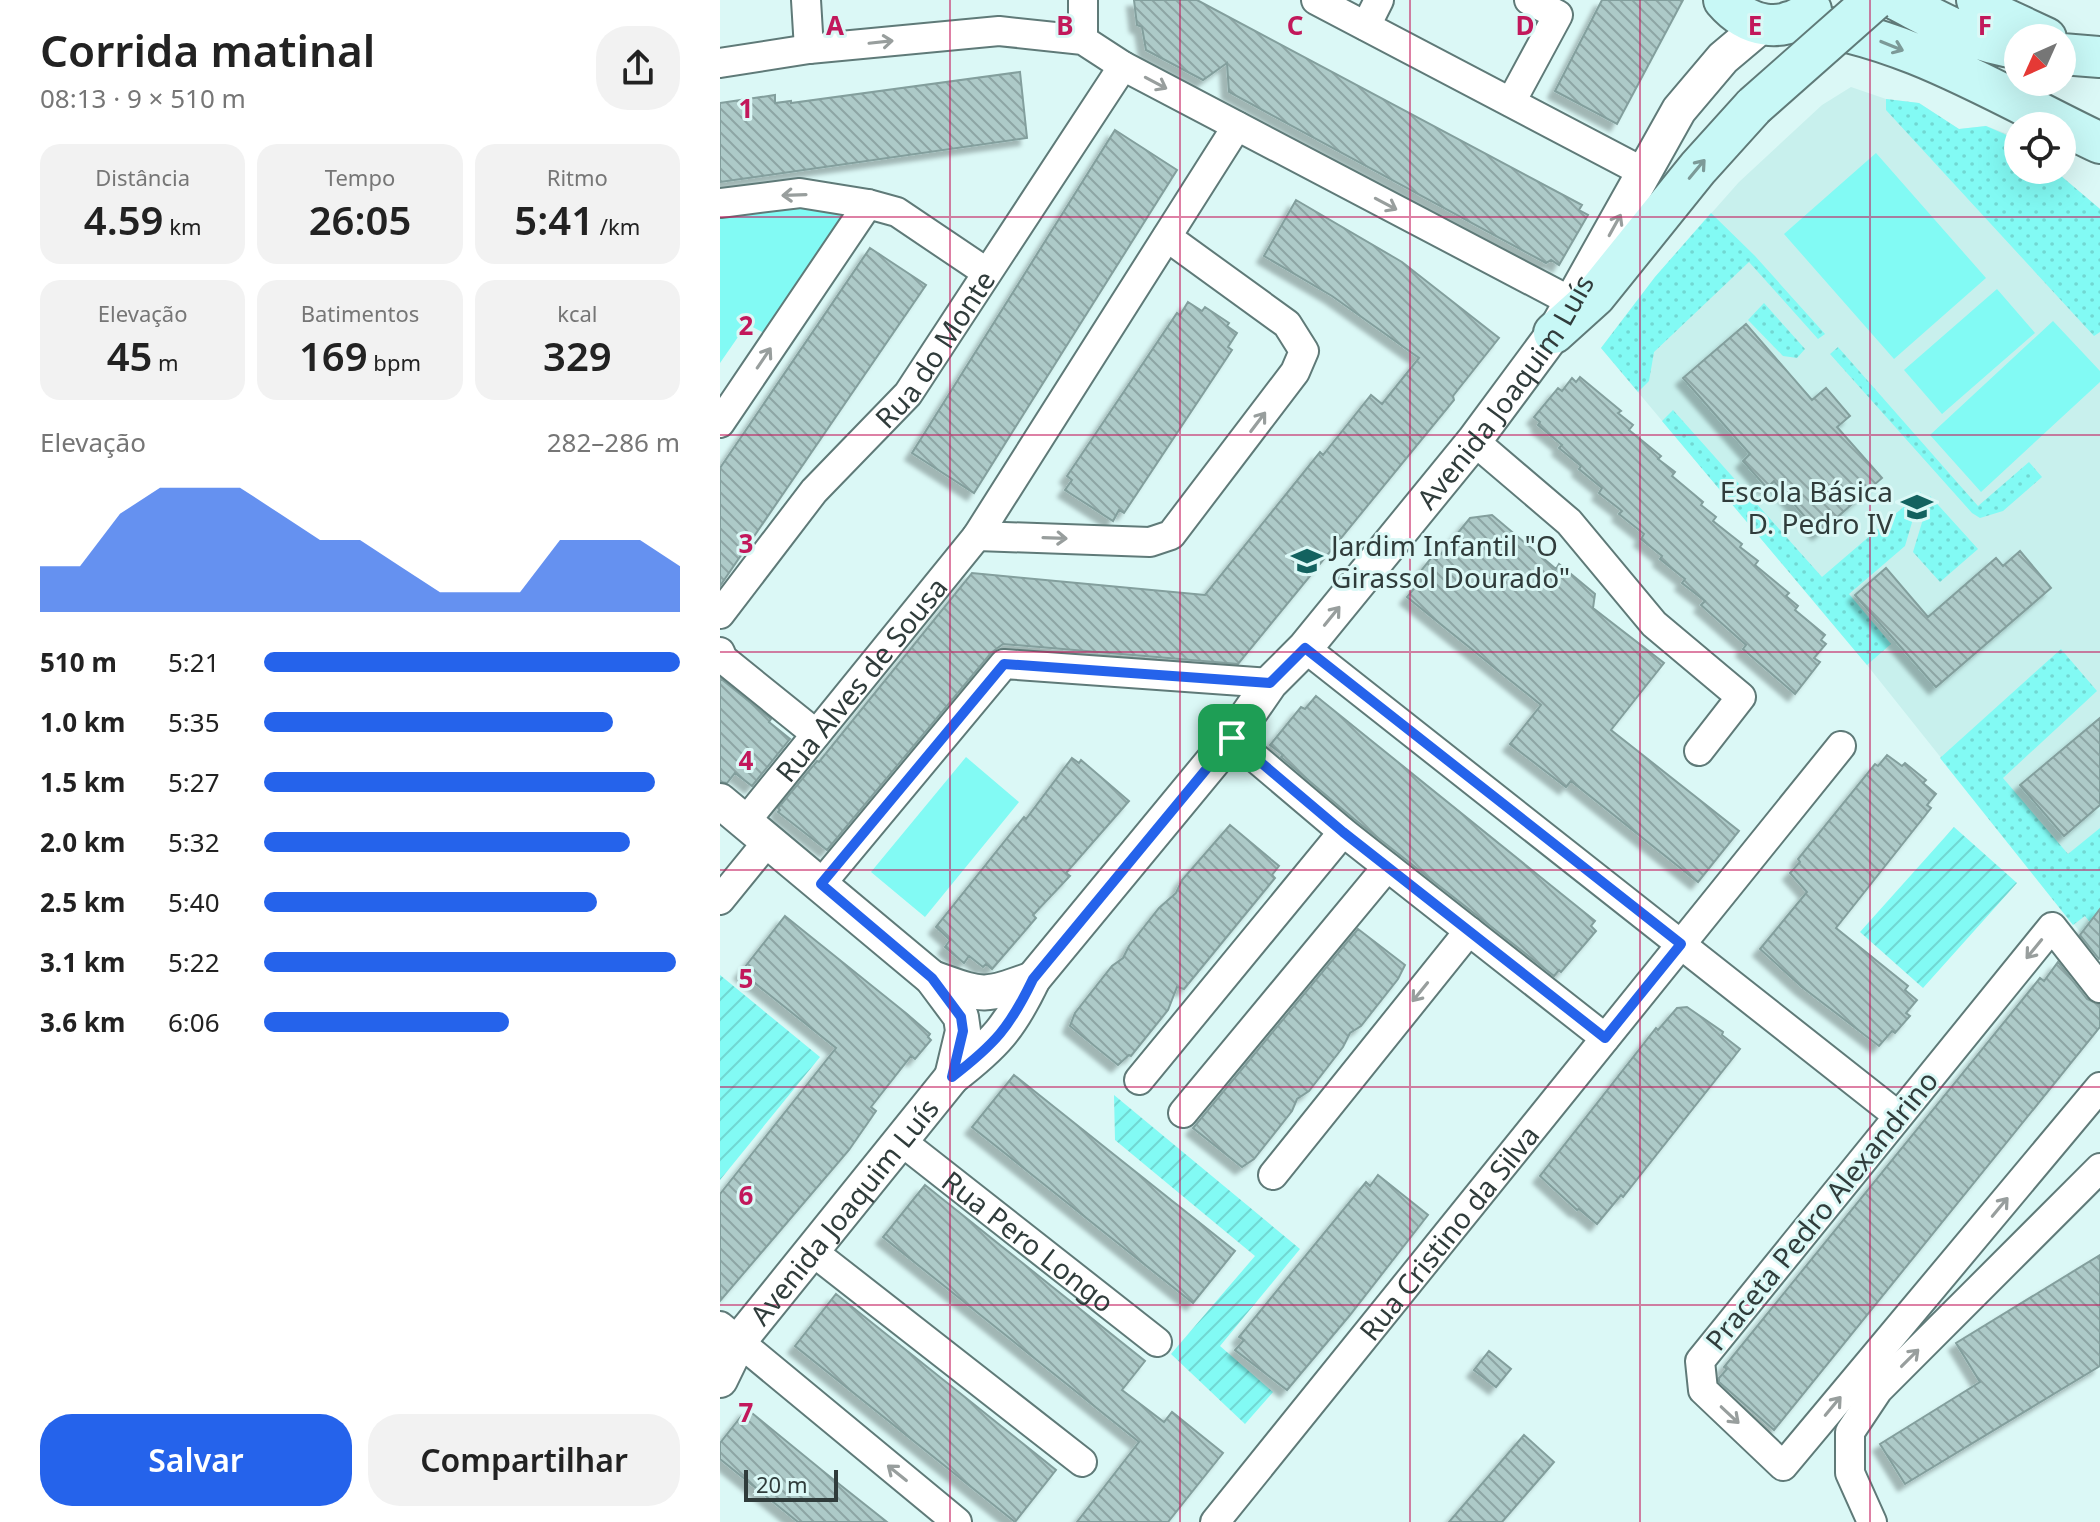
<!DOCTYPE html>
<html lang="pt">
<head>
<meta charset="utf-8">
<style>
	body { margin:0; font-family:"Noto Sans",sans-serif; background:#f2f2f2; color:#222; height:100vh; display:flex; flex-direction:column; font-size:30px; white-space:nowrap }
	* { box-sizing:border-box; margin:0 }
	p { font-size:26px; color:#767676 }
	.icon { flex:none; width:44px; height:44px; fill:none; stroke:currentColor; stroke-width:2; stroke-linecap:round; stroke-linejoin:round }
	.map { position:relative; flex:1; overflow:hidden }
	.sheet { display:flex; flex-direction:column; background:#fff; width:720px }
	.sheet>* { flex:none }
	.needle { width:52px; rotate:225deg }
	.controls { position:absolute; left:1284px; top:24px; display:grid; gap:16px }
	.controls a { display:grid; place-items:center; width:72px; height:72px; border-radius:50%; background:#fff; box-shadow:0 8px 32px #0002; font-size:40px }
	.scale { position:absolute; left:24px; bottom:20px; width:94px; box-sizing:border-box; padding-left:8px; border:4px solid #303c3b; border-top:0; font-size:22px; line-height:28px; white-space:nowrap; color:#303c3b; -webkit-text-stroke:6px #dbf8f6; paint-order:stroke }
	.pin { position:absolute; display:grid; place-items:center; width:68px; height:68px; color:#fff; margin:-34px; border-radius:16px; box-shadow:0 4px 12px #0006 }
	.round { display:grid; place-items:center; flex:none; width:84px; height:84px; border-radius:32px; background:#f2f2f2 }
	.overview { display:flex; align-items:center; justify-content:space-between; height:136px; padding:0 40px }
	h1 { font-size:44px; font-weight:600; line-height:60px }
	.metrics { display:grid; grid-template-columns:repeat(3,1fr); gap:12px; height:136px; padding:8px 40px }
	.metrics div { display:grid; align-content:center; border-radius:20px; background:#f2f2f2; text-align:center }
	.metrics b { font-size:40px; font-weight:600 }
	.metrics small { font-size:22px; font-weight:400 }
	.metrics p { font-size:22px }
	.chart { height:224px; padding:16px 40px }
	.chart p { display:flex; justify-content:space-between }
	.chart svg { width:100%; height:144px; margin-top:8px; fill:#2563eb; opacity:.7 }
	.primary-button { display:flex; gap:16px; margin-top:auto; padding:16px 40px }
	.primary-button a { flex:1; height:92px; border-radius:32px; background:#2563eb; color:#fff; font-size:32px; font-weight:600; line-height:92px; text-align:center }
	.primary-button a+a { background:#f2f2f2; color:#222 }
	ul { padding:0 40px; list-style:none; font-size:26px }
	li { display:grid; grid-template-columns:128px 96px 1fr; align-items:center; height:60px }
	li i { height:20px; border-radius:10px; background:#2563eb }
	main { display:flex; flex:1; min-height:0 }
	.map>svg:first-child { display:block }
</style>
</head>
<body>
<main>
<section class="sheet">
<div class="overview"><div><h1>Corrida matinal</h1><p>08:13 · 9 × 510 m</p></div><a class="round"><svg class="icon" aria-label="share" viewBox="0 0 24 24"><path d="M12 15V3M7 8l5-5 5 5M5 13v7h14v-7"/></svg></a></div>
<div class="metrics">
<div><p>Distância</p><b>4.59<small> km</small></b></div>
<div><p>Tempo</p><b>26:05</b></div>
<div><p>Ritmo</p><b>5:41<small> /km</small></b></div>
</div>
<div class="metrics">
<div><p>Elevação</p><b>45<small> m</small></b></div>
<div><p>Batimentos</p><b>169<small> bpm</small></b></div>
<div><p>kcal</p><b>329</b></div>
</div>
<div class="chart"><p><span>Elevação</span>282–286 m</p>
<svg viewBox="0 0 160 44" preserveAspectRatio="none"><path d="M0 44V30L10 30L20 14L30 6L40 6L50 6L60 14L70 22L80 22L90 30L100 38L110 38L120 38L130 22L140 22L150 22L160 30V44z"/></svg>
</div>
<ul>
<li><b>510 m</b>5:21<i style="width:100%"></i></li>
<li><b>1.0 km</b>5:35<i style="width:84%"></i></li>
<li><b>1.5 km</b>5:27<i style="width:94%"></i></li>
<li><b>2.0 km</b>5:32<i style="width:88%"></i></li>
<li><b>2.5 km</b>5:40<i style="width:80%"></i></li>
<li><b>3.1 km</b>5:22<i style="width:99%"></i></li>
<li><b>3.6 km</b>6:06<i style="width:59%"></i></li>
</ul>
<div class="primary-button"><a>Salvar</a><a>Compartilhar</a></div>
</section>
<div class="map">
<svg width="1380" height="1522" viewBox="0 0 1380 1522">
	<defs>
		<pattern id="grass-dots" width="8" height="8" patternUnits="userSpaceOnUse" patternTransform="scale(2)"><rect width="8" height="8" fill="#82faf4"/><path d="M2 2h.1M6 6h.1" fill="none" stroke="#71d7d2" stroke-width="1.8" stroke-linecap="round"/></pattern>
		<pattern id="garden-furrows" width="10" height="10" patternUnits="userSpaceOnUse" patternTransform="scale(2)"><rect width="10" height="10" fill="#82faf4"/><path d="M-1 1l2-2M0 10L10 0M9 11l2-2" fill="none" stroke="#71d7d2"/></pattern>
		<pattern id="building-back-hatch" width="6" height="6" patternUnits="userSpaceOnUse" patternTransform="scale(2)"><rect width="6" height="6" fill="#adcac8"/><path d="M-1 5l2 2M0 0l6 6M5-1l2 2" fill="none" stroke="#8da5a4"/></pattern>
		<filter id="shadow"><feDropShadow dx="-7" dy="7" stdDeviation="2" flood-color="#0004"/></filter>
	</defs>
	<rect width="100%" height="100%" fill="#dbf8f6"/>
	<path fill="#c8f0ed" d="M1131 87 1166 99 1199 103 1239 129 1266 126 1293 136 1298 140V170H1334L1380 209V957L1147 665 881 348 935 277 1019 182 1102 105Z"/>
	<path fill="url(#grass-dots)" d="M1166 99 1199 103 1239 129 1266 126 1298 140V170H1334L1380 209V332L1374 336 1166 110Z
		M991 213 1035 256 1105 334 1098 339 1029 262 934 352 929 381 918 392 881 348 935 277Z
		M1044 303 1085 349 1077 358 1063 356 1028 320Z
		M1118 347 1258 506 1309 462 1322 477 1283 511 1260 518 1252 513 1110 354Z
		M953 410 1102 577 1201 492 1185 546 1129 594 1171 644 1147 665 942 421Z
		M1210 496 1258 549 1220 582 1193 552Z
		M1341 649 1377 691 1283 778 1348 854 1380 828V935L1365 916 1353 925 1220 758Z"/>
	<path fill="#82faf4" d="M1156 153 1266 278 1174 359 1064 234Z
		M74 203 127 211 46 334 27 324 0 363V212Z
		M1277 289 1315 333 1222 414 1184 370Z
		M1333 321 1380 371V382L1261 492 1210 435Z
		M246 757 299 802 205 917 151 872Z"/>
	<path fill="url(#garden-furrows)" d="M1234 827 1297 883 1203 988 1140 932Z
		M0 975 100 1057 0 1180Z
		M394 1095 580 1249 500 1346 553 1392 525 1424 451 1354 535 1256 395 1140Z"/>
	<path fill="url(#building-back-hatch)" stroke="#839f9d" stroke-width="2" filter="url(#shadow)" d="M414 0H477L862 205 859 210 868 215 839 265 831 260 826 263 509 92 507 63 483 80 426 50 422 27 417 25Z
		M882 0H963L897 124 835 91Z
		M300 72 307 138 0 182V103L55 95V103L71 101V103Z
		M395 130 457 170 254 493 192 453Z
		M576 200 682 262 779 338 733 396 734 400 518 664 283 644 271 653 107 850 58 812 60 810 58 808 97 761 99 762 252 573 485 595 600 452 603 455 651 395 662 404 699 358 612 296 544 256Z
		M150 248 206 285 0 586V468Z
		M468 302 482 311 485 307 509 323 507 326 517 333 508 347 512 350 404 513 399 510 393 521 345 490 352 480 347 476 457 313 460 315Z
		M1026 324 1092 400 1106 388 1130 416 1117 427 1162 478 1099 533 1054 481 1047 488 1023 461 1030 454 963 378Z
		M860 377 901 411 898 413 913 425 909 430 941 456 938 459 955 472 952 476 983 502 981 505 996 517 993 521 1022 544 1020 547 1038 561 1035 565 1069 593 1066 596 1078 606 1075 610 1105 635 1101 640 1106 644 1094 658 1100 662 1075 694 1023 649 1026 645 981 605 985 601 962 583 965 579 940 559 942 556 921 539 924 534 899 514 902 511 879 493 882 488 859 469 861 466 839 448 842 445 818 425 820 422 814 417 838 388 842 391 852 378 856 382Z
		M772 515 836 569 839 564 875 594 873 608 944 663 891 730 1019 831 978 882 851 781 846 787 790 744 821 705 687 597 701 580 697 576 712 557 716 560 750 518Z
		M1300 551 1331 588 1216 687 1135 595 1166 568 1208 617 1276 558 1283 566Z
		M0 678 51 719 49 722 70 739 32 786 15 773 7 783 0 782Z
		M596 696 875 921 871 926 876 931 841 972 839 970 834 976 634 819 561 757 563 755 550 745 581 707 585 709Z
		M1380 718V805L1344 836 1300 785Z
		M1167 755 1182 766 1185 763 1206 780 1203 783 1216 794 1207 805 1211 808 1116 928 1188 986 1185 990 1197 1000 1186 1013 1190 1016 1175 1033 1172 1031 1159 1046 1082 987 1040 949 1087 892 1070 873 1080 862 1078 859 1155 764 1158 766Z
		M352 758 359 763 361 760 409 801 346 873 350 876 313 915 316 918 272 969 266 964 263 967 249 956 244 963 225 947 230 940 216 927 304 817 306 819Z
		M510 825 559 866 552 875 555 878 464 989 457 987 448 1010 411 1056 409 1055 398 1065 350 1026 355 1013 392 966 403 958 409 946 439 908 456 893 462 880Z
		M1380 909V958L1379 959 1360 935Z
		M65 916 187 1014 210 1034 208 1037 211 1040 195 1059 191 1056 151 1107 156 1111 129 1150 0 1301V1194L116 1048 21 972Z
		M638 929 685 965 678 979 641 1026 630 1033 623 1047 589 1091 577 1099 572 1111 534 1159 522 1167 473 1128Z
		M1338 962 1367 999 1380 1005V1027L1054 1430 999 1382V1378L1007 1369 1004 1367 1320 978 1324 981Z
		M967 1007 1003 1032 1002 1035 1020 1049 903 1197 901 1195 877 1224 859 1209 857 1210 820 1176 936 1028 938 1030 957 1008Z
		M294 1075 515 1251 473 1303 252 1127Z
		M658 1175 708 1215 630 1315 567 1390 515 1350 524 1340 519 1337 646 1182 650 1186Z
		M205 1185 425 1361 402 1390 444 1422 452 1412 503 1453 448 1522H357L419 1442 163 1237Z
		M1380 1255V1366L1185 1484 1160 1444 1260 1382 1236 1343Z
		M116 1294 336 1470 295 1522 75 1346Z
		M769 1351 791 1369 776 1387 754 1370Z
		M27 1409 109 1476 167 1522H78L0 1459V1443Z
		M804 1435 834 1462 782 1522H729Z"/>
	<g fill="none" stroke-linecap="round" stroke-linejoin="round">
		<defs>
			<g id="minor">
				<path d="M86 0 89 49"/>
				<path d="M363 0V40"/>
				<path d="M596 0 925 173"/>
				<path d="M646 26 659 0"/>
				<path d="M0 63 89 49 279 31 363 40 403 66 852 302"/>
				<path d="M791 102 838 15 809 0"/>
				<path d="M0 203 80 193 148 204 177 212 266 272"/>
				<path d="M0 423 148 204"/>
				<path d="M754 441 849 522 934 624 1021 697 979 751"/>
				<path d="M257 536 430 542 451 535 575 372 584 351 567 324 447 237"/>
				<path id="s1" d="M0 614 94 491 188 394 403 66"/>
				<path d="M585 648 1177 1115"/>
				<path d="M0 652 3 659 96 734"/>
				<path d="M512 738 623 832 885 1038"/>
				<path id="s2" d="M25 822 257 536 517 126"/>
				<path d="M101 884 284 664 550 683"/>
				<path d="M0 900 48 841"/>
				<path d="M1380 988 1332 927 980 1361 983 1390 1063 1466 1380 1087"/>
				<path d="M419 1080 623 832"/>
				<path d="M463 1113 667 867"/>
				<path id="s3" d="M181 1141 437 1342"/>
				<path d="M553 1175 749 931"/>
				<path d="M92 1251 362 1462"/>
				<path d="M0 1326 237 1522"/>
				<path id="s4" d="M495 1522 1121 746"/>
				<path d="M1152 1522 1130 1473V1432L1158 1390 1380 1168"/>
			</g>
			<g id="tertiary">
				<path d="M0 801 212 978 241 1017 243 1031 232 1077"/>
				<path d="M212 978C263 996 261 998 313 979"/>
				<path id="s5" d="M0 1380 19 1341 232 1077C275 1044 290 1027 313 979L512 738 550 683 585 648 754 441 834 333 959 110 1003 58 1041 26"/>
			</g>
			<path id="secondary" d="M1004 0C1027 27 1062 35 1091 10
				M1177 0C1216 20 1254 43 1298 48
				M1257 0 1281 17 1326 38
				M1069 22C1182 32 1279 95 1380 143
				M1342 54 1380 57
				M834 333 875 296 978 168 1034 106"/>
		</defs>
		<use href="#minor" stroke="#5f7a78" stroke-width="32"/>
		<use href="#tertiary" stroke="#5f7a78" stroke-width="38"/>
		<use href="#secondary" stroke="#5f7a78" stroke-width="44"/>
		<use href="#minor" stroke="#fff" stroke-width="28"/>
		<use href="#tertiary" stroke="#fff" stroke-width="34"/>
		<use href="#secondary" stroke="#c8f8f6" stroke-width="40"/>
		<defs>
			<path id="secondary-bridge" d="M1034 106 1154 0"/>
		</defs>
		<use href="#secondary-bridge" stroke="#5f7a78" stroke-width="44" stroke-linecap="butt"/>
		<use href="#secondary-bridge" stroke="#c8f8f6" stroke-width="40"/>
	</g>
	<defs><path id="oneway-shaft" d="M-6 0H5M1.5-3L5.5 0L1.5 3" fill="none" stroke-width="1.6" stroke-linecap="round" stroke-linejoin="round" transform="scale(2)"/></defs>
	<g stroke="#989e9d">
		<use href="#oneway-shaft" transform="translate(161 42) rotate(-6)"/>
		<use href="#oneway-shaft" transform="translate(436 83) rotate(28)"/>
		<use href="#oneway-shaft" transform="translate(74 195) rotate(178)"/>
		<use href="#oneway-shaft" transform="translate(666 204) rotate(28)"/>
		<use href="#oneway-shaft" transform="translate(895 225) rotate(-61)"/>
		<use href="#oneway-shaft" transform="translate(44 358) rotate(-56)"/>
		<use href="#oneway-shaft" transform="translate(538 422) rotate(-53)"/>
		<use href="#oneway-shaft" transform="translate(335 538) rotate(2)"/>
		<use href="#oneway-shaft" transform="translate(612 616) rotate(-51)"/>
		<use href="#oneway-shaft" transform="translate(1314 949) rotate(129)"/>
		<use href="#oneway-shaft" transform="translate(700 992) rotate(129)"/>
		<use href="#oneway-shaft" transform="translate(1280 1207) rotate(-50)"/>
		<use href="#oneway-shaft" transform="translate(1190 1358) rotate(-45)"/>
		<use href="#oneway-shaft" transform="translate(1113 1406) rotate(-50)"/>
		<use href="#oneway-shaft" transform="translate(1010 1415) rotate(43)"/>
		<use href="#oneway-shaft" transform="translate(177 1473) rotate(-141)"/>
	</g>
	<g stroke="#7c9a98">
		<use href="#oneway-shaft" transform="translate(1172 46) rotate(22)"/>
		<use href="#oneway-shaft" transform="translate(977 169) rotate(-50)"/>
	</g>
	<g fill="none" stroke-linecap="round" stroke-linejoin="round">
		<defs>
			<path id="route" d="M585 648 961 944 885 1038 623 832 512 738 313 979C290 1027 275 1044 232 1077L243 1031 241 1017 212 978 101 884 284 664 550 683Z"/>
		</defs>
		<use href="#route" stroke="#fff" stroke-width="16"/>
		<use href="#route" stroke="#2563eb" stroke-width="10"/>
	</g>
	<path fill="none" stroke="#c2185b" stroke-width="2" stroke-opacity="0.55" d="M230 0V1522M460 0V1522M690 0V1522M920 0V1522M1150 0V1522M0 217H1380M0 435H1380M0 652H1380M0 870H1380M0 1087H1380M0 1305H1380"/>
	<defs>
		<symbol id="school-bare" viewBox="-9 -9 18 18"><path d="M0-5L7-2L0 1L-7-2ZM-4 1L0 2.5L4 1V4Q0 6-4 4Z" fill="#13625f" stroke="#dbf8f6" stroke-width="2.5" paint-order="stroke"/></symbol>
	</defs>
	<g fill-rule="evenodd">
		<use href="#school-bare" x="1175" y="485" width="44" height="44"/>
		<use href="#school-bare" x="565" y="539" width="44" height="44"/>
	</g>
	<g text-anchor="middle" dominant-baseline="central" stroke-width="6" stroke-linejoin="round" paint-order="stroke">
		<g font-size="28" fill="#303c3b" stroke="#dbf8f6">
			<text stroke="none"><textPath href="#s1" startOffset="342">Rua do Monte</textPath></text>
			<text stroke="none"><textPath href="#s5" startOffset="1266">Avenida Joaquim Luís</textPath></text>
			<text stroke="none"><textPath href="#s2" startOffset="184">Rua Alves de Sousa</textPath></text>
			<text transform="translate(1101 1210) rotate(-51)">Praceta Pedro Alexandrino</text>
			<text stroke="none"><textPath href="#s5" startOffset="210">Avenida Joaquim Luís</textPath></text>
			<text stroke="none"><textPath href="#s4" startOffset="372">Rua Cristino da Silva</textPath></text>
			<text stroke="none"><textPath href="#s3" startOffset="162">Rua Pero Longo</textPath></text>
		</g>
		<g font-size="28" fill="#303c3b" stroke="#dbf8f6" text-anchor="end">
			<text x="1173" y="491">Escola Básica<tspan x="1173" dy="32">D. Pedro IV</tspan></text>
			<text x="611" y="545" text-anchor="start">Jardim Infantil "O<tspan x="611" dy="32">Girassol Dourado"</tspan></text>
		</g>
	</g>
	<g font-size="26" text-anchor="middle" font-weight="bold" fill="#c2185b" stroke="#dbf8f6" stroke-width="6" stroke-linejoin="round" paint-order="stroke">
		<text x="115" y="35">A</text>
		<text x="345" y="35">B</text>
		<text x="575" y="35">C</text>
		<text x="805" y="35">D</text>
		<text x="1035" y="35">E</text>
		<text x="1265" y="35">F</text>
		<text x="26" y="118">1</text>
		<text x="26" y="335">2</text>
		<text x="26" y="553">3</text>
		<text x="26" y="770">4</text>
		<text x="26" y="988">5</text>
		<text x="26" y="1205">6</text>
		<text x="26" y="1422">7</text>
	</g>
</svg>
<div class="controls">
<a><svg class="needle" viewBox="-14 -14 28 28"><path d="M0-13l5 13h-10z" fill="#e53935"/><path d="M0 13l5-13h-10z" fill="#767676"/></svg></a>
<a><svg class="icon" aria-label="locate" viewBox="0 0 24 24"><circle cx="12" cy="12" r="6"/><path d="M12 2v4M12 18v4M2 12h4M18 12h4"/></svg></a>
</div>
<div class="scale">20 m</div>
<div class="pin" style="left:512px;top:738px;background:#1e9e55"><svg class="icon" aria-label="arrive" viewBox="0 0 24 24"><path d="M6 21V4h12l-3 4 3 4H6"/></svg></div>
</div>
</main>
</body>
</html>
